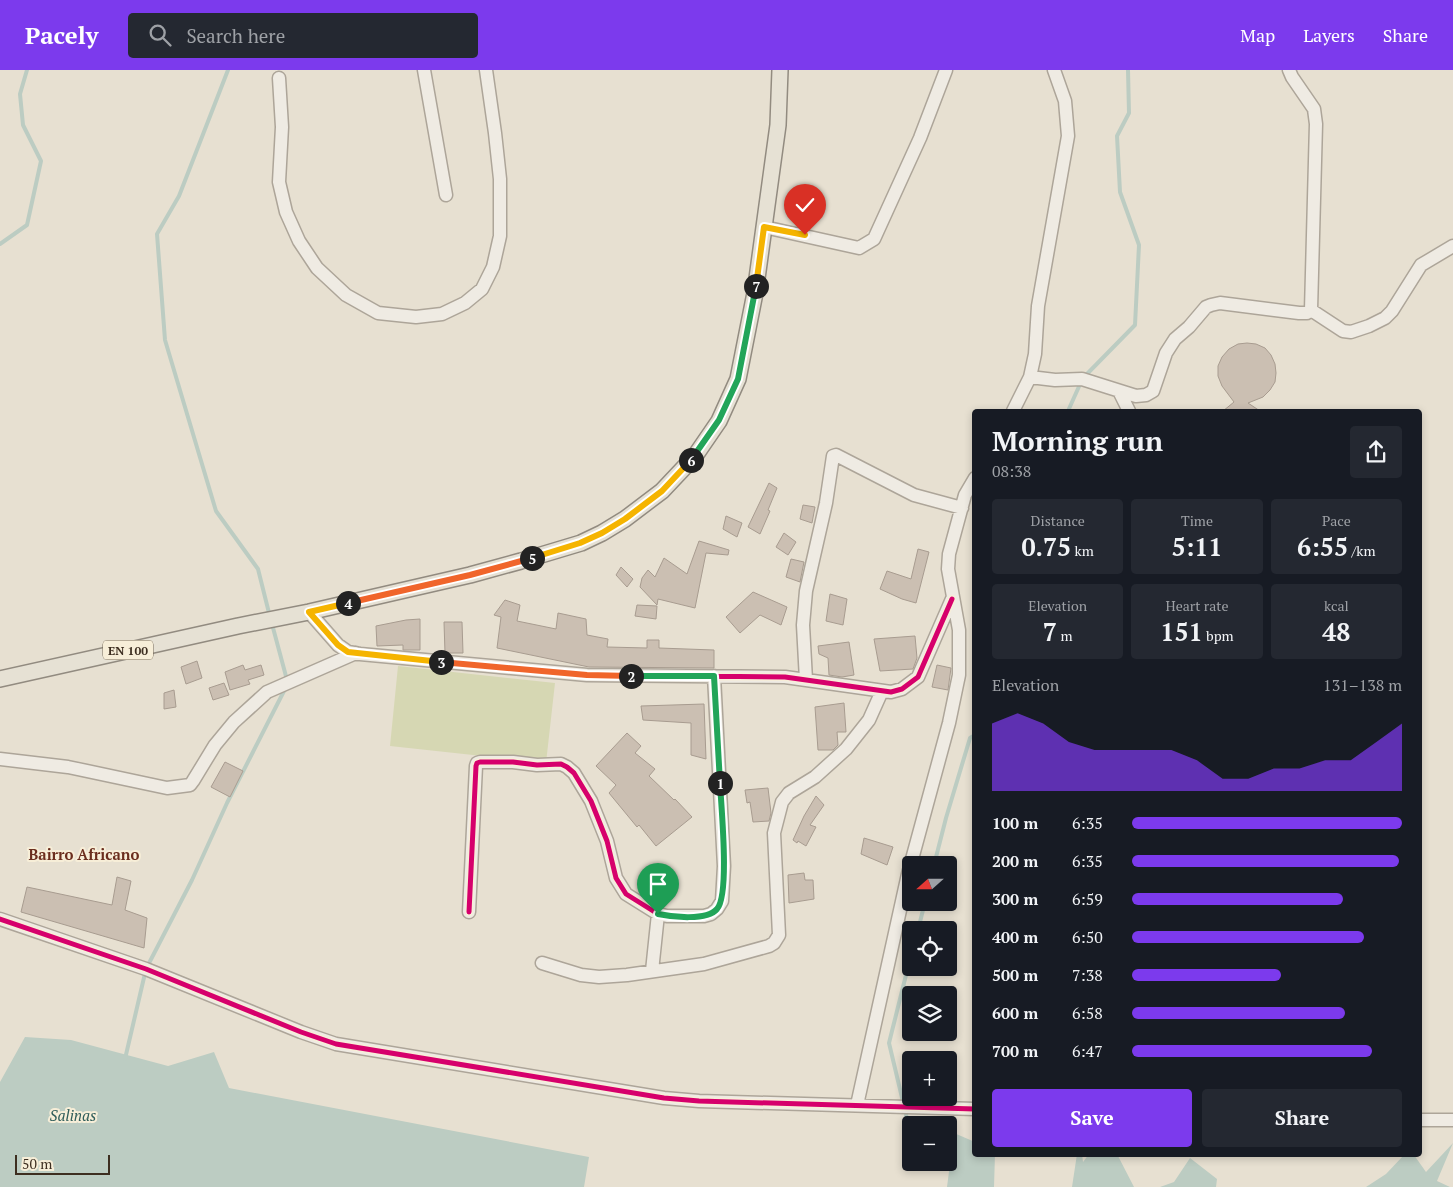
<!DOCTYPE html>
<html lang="en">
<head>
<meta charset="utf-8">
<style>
	body { margin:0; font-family:"PT Serif",serif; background:#242831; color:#f1f3f6; height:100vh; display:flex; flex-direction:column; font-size:19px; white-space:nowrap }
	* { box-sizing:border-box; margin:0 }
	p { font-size:16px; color:#9ea1a6 }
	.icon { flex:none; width:28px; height:28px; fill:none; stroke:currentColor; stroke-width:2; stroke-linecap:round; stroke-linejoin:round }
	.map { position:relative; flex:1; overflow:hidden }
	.details { position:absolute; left:972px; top:339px; width:450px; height:748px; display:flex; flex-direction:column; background:#171b24; border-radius:5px; box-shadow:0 2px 8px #0003 }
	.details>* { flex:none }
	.needle { width:32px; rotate:249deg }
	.tools { position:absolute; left:902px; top:786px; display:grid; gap:10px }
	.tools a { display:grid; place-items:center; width:55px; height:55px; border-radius:5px; background:#171b24; box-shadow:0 2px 8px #0003; font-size:25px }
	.scale { position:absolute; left:15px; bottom:12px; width:95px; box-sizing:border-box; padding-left:5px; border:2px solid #3d2e20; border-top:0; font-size:14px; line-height:18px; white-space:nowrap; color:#3d2e20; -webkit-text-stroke:4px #f7eed8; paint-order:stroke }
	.pin { position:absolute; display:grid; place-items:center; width:42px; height:42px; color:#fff; margin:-51px -21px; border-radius:50% 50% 50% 0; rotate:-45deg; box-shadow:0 0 5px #0007 }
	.pin .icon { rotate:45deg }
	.km { position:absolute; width:25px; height:25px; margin:-12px; border-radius:50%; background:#222; color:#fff; font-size:14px; line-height:25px; text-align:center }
	.round { display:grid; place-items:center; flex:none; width:52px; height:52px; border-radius:5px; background:#242831 }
	.overview { display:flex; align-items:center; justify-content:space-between; height:85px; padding:0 20px }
	h1 { font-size:28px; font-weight:700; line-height:38px }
	.metrics { display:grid; grid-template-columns:repeat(3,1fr); gap:8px; height:85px; padding:5px 20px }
	.metrics div { display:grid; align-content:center; border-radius:5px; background:#242831; text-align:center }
	.metrics b { font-size:25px; font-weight:700 }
	.metrics small { font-size:14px; font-weight:400 }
	.metrics p { font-size:14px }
	.chart { height:140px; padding:10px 20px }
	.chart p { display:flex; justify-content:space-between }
	.chart svg { width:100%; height:90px; margin-top:5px; fill:#7c3aed; opacity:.7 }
	.action { display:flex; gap:10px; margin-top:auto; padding:10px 20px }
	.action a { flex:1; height:58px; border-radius:5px; background:#7c3aed; color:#fff; font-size:20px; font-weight:700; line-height:58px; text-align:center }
	.action a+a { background:#242831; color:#f1f3f6 }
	ul { padding:0 20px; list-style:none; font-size:16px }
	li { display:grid; grid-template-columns:80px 60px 1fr; align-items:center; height:38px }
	li i { height:12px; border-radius:6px; background:#7c3aed }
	header { display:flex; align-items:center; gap:30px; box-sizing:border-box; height:70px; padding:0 25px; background:#7c3aed; color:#fff }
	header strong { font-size:24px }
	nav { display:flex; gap:28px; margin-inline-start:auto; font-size:18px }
	.search { width:350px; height:45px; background:#242831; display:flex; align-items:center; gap:12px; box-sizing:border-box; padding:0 18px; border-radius:5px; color:#9ea1a6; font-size:19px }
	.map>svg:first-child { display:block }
</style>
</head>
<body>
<header>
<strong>Pacely</strong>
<div class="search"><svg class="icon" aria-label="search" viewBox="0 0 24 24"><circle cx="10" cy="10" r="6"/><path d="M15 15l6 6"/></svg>Search here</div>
<nav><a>Map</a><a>Layers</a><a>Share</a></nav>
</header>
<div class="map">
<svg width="1453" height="1117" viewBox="0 0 1453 1117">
	<rect width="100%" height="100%" fill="#e7e0d1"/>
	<path fill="#d6d7b3" d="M398 596 555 613 546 693 390 676Z"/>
	<path fill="#bcccc2" d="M25 967 71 970 168 996 214 982 229 1018 589 1087 584 1117H0V1012Z
		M954 1063 975 1072V1084H995L994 1117H947Z
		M1453 1073 1437 1111 1450 1117H1366L1386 1104 1403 1086 1414 1085 1426 1102Z
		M1077 1084H1082L1083 1092 1089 1084H1117L1134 1117H1072Z
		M1190 1088 1217 1109 1216 1117H1160L1174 1112Z"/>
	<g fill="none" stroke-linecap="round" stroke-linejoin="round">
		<path stroke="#bcccc2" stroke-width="4" d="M228 0 179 126 157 164 165 270 216 441 258 499 270 547
			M0 174 27 155 41 91 23 55 20 24 27 0
			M1085 306 1135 255 1139 175 1120 122 1117 66 1129 43 1128 0
			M1068 341 1081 312
			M272 554 287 610
			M934 795 946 748 970 668 975 665
			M918 860 925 832
			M911 885 889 973 908 1053 911 1057
			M125 989 146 899 192 810 227 733 285 619"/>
	</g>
	<path fill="#cbbfb2" stroke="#a89c90" d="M1247 273 1256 274 1265 278 1271 285 1275 294 1276 303 1275 312 1270 320 1263 327 1248 333 1260 341H1223L1234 332 1222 316 1218 306V296L1222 287 1229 279 1238 274Z
		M769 413 777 418 768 440 770 441 760 464 748 457Z
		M803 435 815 437 812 453 800 449Z
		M726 446 742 453 737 467 723 459Z
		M784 463 796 472 788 485 776 477Z
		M699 471 729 480 728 485 706 483 695 538 658 529 657 535 640 517 642 508 648 500 655 507 664 488 687 504Z
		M918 479 929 482 916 533 902 529 880 519 887 501 911 509Z
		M791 489 804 492 800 512 786 507Z
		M621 497 633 509 627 517 616 505Z
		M753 522 787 537 781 555 760 545 740 563 726 547Z
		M830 524 847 529 843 555 826 551Z
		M505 530 520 535 517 551 556 559 558 543 586 549 587 565 608 569 607 577 647 578V570H659V578L714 580V598L589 597 497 578 501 547 494 545Z
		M637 535 657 536 656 549 635 546Z
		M420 549V580H403V575L377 576 376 556 406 550Z
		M444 552H462L463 583H445Z
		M915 566 917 588 913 599 880 601 874 569Z
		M849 572 854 605 842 607 829 605 828 588 819 584 818 576Z
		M197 591 202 608 186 614 181 597Z
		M243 595 245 600 261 595 264 605 248 610 250 614 230 620 225 602Z
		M937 595 951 598 948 620 932 617Z
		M224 613 229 625 213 630 209 618Z
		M174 620 176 637 164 639V623Z
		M844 633 846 662H837L838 675 833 680H818L815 637Z
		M704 634 706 689 691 685V653L643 650 641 636Z
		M627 663 641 676 635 683 655 699 649 706 674 730 675 729 692 747 656 776 639 755 637 757 609 723 616 715 596 696Z
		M225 692 243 701 230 727 211 717Z
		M768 718 771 743 769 751 753 752 750 732 747 733 745 720Z
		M816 726 824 735 810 755 816 757 806 776 798 771 797 773 793 770 804 746Z
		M864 768 893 777 887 795 861 784Z
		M804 803 805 810H813L814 829 789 833 788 805Z
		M117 807 131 811 125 840 147 848 144 878 21 842 27 817 112 835Z"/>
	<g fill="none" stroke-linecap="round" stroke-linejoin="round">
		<defs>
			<path id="minor" d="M424 0 446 125
				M279 8 282 57 279 112 286 142 299 171 317 198 346 225 378 243 416 247 442 244 465 233 482 219 493 197 500 166V109L495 63 486 0
				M764 157 859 178 874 169 920 68 946 0
				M1311 240 1343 261 1351 262 1369 256 1385 248 1392 241 1421 195 1453 176
				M1030 307 1035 284 1038 236 1068 66 1065 31 1054 0
				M1119 321 1129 341
				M1013 341 1030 307 1055 310 1082 309 1136 326 1146 325 1153 321 1166 283 1175 269 1189 257 1206 237 1211 235 1220 233 1299 243H1307L1311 240 1316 54 1314 39 1292 7 1289 0
				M309 542 338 575 348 582 360 584 587 605 785 607 891 622 902 619 918 607 952 529
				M806 610 803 555 806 521 826 433 833 386 836 385 914 425 962 438
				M0 689 68 697 167 718 190 715 193 711 215 675 234 652 267 622 356 583
				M469 842 476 696 477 693 480 692H513L537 695 561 694 567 697 574 703 591 731 607 771 616 808 626 824 658 844 667 846H704L711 844 717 839 722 831 724 796 714 606
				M0 849 146 899 301 962 336 974 664 1028 699 1031 975 1039
				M542 893 581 905 599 907 627 905 704 894 769 876 774 873 779 865 774 763 782 732 789 723 815 707 846 679 869 650 882 621
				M652 901 658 844
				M857 1035 908 804 949 653 959 605V560L948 499 949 484 965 425 975 408
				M1420 1050H1453"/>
			<path id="major" d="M0 609 238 556 309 542 470 505 521 491 581 473 602 463 625 449 662 421 695 386 719 351 738 309 755 223 778 55 780 0"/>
		</defs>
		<use href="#minor" stroke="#ada599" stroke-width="15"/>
		<use href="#major" stroke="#928b80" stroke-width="18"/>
		<use href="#minor" stroke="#efebe3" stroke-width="12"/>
		<use href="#major" stroke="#e6e1d4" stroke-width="15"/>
		<defs>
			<path id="cycleway" d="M309 542 338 575 348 582 360 584 587 605 785 607 891 622 902 619 918 607 952 529
				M469 842 476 696 477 693 480 692H513L537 695 561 694 567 697 574 703 591 731 607 771 616 808 626 824 658 844 667 846H704L711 844 717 839 722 831 724 796 714 606
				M0 849 146 899 301 962 336 974 664 1028 699 1031 975 1039"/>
		</defs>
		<use href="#cycleway" stroke="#f7eed8" stroke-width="8"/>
		<use href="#cycleway" stroke="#d6006c" stroke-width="5"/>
	</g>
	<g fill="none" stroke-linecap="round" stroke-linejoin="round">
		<defs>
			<path id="split-1" d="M658 844C672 847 707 851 717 839 730 825 721 735 720 713"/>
			<path id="split-2" d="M631 606H714L720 713"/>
			<path id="split-3" d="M441 592 587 605 631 606"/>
			<path id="split-4" d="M348 533 309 542 338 575 348 582 441 592"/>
			<path id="split-5" d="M348 533 470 505 532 488"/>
			<path id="split-6" d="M532 488 580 473 602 463 625 449 662 421 691 390"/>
			<path id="split-7" d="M691 390 719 350 738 309 756 216"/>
			<path id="split-8" d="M756 216 764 157 805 165"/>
		</defs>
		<use href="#split-1" stroke="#fff" stroke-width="10"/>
		<use href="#split-2" stroke="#fff" stroke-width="10"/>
		<use href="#split-3" stroke="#fff" stroke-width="10"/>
		<use href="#split-4" stroke="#fff" stroke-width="10"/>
		<use href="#split-5" stroke="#fff" stroke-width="10"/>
		<use href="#split-6" stroke="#fff" stroke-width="10"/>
		<use href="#split-7" stroke="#fff" stroke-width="10"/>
		<use href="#split-8" stroke="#fff" stroke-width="10"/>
		<use href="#split-1" stroke="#22a559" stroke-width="6"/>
		<use href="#split-2" stroke="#22a559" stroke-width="6"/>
		<use href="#split-3" stroke="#f0652b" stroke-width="6"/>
		<use href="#split-4" stroke="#f5b400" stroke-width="6"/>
		<use href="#split-5" stroke="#f0652b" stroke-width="6"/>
		<use href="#split-6" stroke="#f5b400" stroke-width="6"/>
		<use href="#split-7" stroke="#22a559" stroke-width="6"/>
		<use href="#split-8" stroke="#f5b400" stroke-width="6"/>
	</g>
	<g text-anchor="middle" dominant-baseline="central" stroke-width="4" stroke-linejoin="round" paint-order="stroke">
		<rect fill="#f7eed8" stroke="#756857" stroke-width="1" x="103" y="570.5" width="50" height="19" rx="4"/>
		<g font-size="12" font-weight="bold" fill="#3d2e20">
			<text x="128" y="580">EN 100</text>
		</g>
		<g font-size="15" font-weight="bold" fill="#6b2e1e" stroke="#f7eed8">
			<text x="84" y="784">Bairro Africano</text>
		</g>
		<g font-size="15" font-style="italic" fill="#2f5d5a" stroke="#f7eed8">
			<text x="73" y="1045">Salinas</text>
		</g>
	</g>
</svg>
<div class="tools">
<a><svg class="needle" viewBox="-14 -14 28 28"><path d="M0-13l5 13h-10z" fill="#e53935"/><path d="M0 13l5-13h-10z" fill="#9ea1a6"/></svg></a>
<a><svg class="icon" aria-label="locate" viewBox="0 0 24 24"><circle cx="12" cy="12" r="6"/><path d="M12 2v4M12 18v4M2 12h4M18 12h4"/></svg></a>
<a><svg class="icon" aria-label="layers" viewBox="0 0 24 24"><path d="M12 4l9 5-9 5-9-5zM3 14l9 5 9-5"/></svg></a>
<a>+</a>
<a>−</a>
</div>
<div class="scale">50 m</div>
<div class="pin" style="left:658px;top:844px;background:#1e9e55"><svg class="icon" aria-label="arrive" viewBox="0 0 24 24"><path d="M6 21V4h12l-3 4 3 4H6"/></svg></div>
<div class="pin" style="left:805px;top:165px;background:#d93025"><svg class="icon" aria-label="check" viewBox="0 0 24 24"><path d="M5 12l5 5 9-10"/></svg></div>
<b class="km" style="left:720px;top:713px">1</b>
<b class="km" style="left:631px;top:606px">2</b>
<b class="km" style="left:441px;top:592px">3</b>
<b class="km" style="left:348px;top:533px">4</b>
<b class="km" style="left:532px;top:488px">5</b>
<b class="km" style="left:691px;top:390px">6</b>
<b class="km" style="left:756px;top:216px">7</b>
<section class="details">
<div class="overview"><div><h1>Morning run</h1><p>08:38</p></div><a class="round"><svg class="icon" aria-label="share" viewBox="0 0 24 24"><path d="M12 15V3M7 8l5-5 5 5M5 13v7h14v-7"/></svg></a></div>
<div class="metrics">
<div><p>Distance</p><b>0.75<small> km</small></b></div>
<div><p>Time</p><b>5:11</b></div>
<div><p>Pace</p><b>6:55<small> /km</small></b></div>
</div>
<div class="metrics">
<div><p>Elevation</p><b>7<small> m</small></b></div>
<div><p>Heart rate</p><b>151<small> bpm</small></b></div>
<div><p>kcal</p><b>48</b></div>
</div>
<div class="chart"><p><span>Elevation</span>131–138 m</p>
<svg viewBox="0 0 160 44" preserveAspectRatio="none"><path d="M0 44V11L10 6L20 11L30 20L40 24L50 24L60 24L70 24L80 29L90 38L100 38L110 33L120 33L130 29L140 29L150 20L160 11V44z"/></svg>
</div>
<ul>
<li><b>100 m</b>6:35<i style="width:100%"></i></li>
<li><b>200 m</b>6:35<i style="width:99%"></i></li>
<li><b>300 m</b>6:59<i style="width:78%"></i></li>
<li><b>400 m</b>6:50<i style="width:86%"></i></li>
<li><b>500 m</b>7:38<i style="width:55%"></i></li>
<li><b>600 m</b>6:58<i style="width:79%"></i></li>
<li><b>700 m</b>6:47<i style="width:89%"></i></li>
</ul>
<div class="action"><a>Save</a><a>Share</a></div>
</section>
</div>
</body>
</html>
